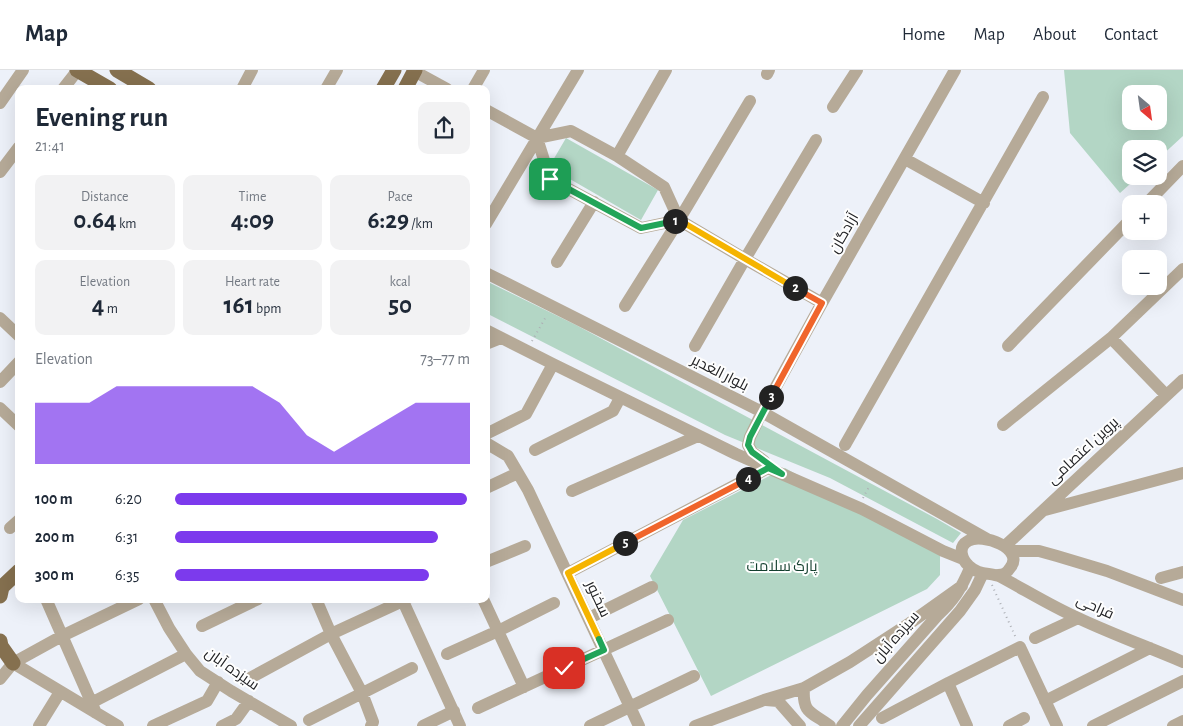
<!DOCTYPE html>
<html lang="en">
<head>
<meta charset="utf-8">
<style>
	body { margin:0; font-family:"Alegreya Sans",Cairo,sans-serif; background:#f2f2f3; color:#1f2937; height:100vh; display:flex; flex-direction:column; font-size:19px; white-space:nowrap }
	* { box-sizing:border-box; margin:0 }
	p { font-size:16px; color:#747a83 }
	.icon { flex:none; width:28px; height:28px; fill:none; stroke:currentColor; stroke-width:2; stroke-linecap:round; stroke-linejoin:round }
	.map { position:relative; flex:1; overflow:hidden }
	.side { position:absolute; left:15px; top:15px; width:475px; height:518px; display:flex; flex-direction:column; background:#fff; border-radius:10px; box-shadow:0 5px 20px #0002 }
	.side>* { flex:none }
	.needle { width:32px; rotate:151deg }
	.controls { position:absolute; left:1122px; top:15px; display:grid; gap:10px }
	.controls a { display:grid; place-items:center; width:45px; height:45px; border-radius:10px; background:#fff; box-shadow:0 5px 20px #0002; font-size:25px }
	.pin { position:absolute; display:grid; place-items:center; width:42px; height:42px; color:#fff; margin:-21px; border-radius:10px; box-shadow:0 2px 8px #0006 }
	.km { position:absolute; width:25px; height:25px; margin:-12px; border-radius:50%; background:#222; color:#fff; font-size:14px; line-height:25px; text-align:center }
	.round { display:grid; place-items:center; flex:none; width:52px; height:52px; border-radius:10px; background:#f2f2f3 }
	.summary { display:flex; align-items:center; justify-content:space-between; height:85px; padding:0 20px }
	h1 { font-size:28px; font-weight:700; line-height:38px }
	.figures { display:grid; grid-template-columns:repeat(3,1fr); gap:8px; height:85px; padding:5px 20px }
	.figures div { display:grid; align-content:center; border-radius:10px; background:#f2f2f3; text-align:center }
	.figures b { font-size:25px; font-weight:700 }
	.figures small { font-size:14px; font-weight:400 }
	.figures p { font-size:14px }
	.chart { height:140px; padding:10px 20px }
	.chart p { display:flex; justify-content:space-between }
	.chart svg { width:100%; height:90px; margin-top:5px; fill:#7c3aed; opacity:.7 }
	ul { padding:0 20px; list-style:none; font-size:16px }
	li { display:grid; grid-template-columns:80px 60px 1fr; align-items:center; height:38px }
	li i { height:12px; border-radius:6px; background:#7c3aed }
	header { display:flex; align-items:center; gap:30px; box-sizing:border-box; height:70px; padding:0 25px; background:#fff; border-bottom:1px solid #e0e1e3 }
	header strong { font-size:24px }
	nav { display:flex; gap:28px; margin-inline-start:auto; font-size:18px }
	.map>svg:first-child { display:block }
</style>
</head>
<body>
<header>
<strong>Map</strong>
<nav><a>Home</a><a>Map</a><a>About</a><a>Contact</a></nav>
</header>
<div class="map">
<svg width="1183" height="656" viewBox="0 0 1183 656">
	<rect width="100%" height="100%" fill="#edf1f9"/>
	<path fill="#b3d6c5" fill-rule="evenodd" d="M1064 0H1183V66L1159 88V79H1131V106H1139L1120 123 1070 63ZM1131 24H1159V51H1131Z
		M566 68 658 120 641 150 549 97Z
		M486 211 576 255 937 449 961 463 953 473 830 408 725 365 486 243Z
		M785 398 940 485V505L927 519 711 626 650 506 683 450Z"/>
	<g fill="none" stroke-linecap="round" stroke-linejoin="round">
		<path stroke="#acafb5" stroke-width="2" stroke-dasharray="1 4" stroke-linecap="butt" d="M532 271 547 245
			M863 428 870 415
			M992 515 1016 568"/>
		<path stroke="#b6aa98" stroke-width="12" d="M414 1 447 19
			M767 4 769 0
			M63 19 77 1
			M242 19 252 0
			M326 19 337 0
			M473 19 484 0
			M0 33 23 0
			M833 37 857 0
			M486 40 537 68 571 61 617 86 664 117 679 150
			M537 68 550 109 641 158 679 150
			M617 86 666 0
			M905 89 984 133
			M0 102 19 77
			M1146 134 1183 96
			M679 150 745 189 822 233
			M486 154 578 0
			M557 192 594 132
			M486 203 762 342 987 469
			M625 236 679 150 750 31
			M0 248 19 266
			M486 260 553 294 736 384 862 439 943 481 963 489
			M1111 268 1166 325
			M486 274 501 268
			M695 276 745 189 816 70
			M1008 276 1131 149
			M0 312 19 292
			M0 338 19 356
			M1003 355 1111 268 1183 199
			M486 364 526 344 553 294
			M486 373 508 386 528 420 639 656
			M845 375 1043 27
			M535 380 613 341 620 328
			M764 391 752 382 748 375 750 367 762 342 822 233 955 0
			M486 418 518 403
			M572 421 698 366
			M1045 440 1183 403
			M10 458 19 450
			M1005 476 1183 310
			M1010 481H1039L1057 486 1107 501 1183 530
			M486 492 525 476
			M568 503 768 398
			M998 505C1004 505 1007 503 1010 498 1026 479 982 462 968 471 957 477 962 490 969 496 979 506 991 502 1001 507 1027 521 1051 536 1078 548 1112 564 1148 577 1183 592
			M1161 508 1183 502
			M46 529 96 643
			M154 529 169 558 186 584 200 601 231 621 291 656
			M316 529 331 564 362 623 373 652 371 656
			M402 529 460 656
			M483 529 524 617
			M589 548 652 517
			M202 556 258 529
			M1035 568 1078 548
			M447 584 498 561 554 533
			M13 593 118 656
			M250 608 331 564 407 529
			M0 609 13 593 62 566 139 529
			M948 613 967 656
			M804 618C802 645 813 642 830 656
			M766 630 778 631 800 656
			M1045 631 1150 578
			M91 633 186 584
			M478 638 668 550
			M882 648 948 613 1020 577 1057 656
			M309 650 412 598
			M39 656 60 622
			M153 656 207 631 218 612
			M222 656 236 649 249 631
			M423 656 454 641
			M590 656 694 606
			M695 656 764 630 804 618 850 592 910 553 962 516
			M842 656 867 625 937 546C954 530 961 519 970 498
			M859 656 960 541 975 520 983 503
			M1009 656 1024 648
			M1093 656 1183 611
			M1173 656 1183 651"/>
		<path stroke="#85704f" stroke-width="15" d="M77 0 110 19
			M117 0 149 19
			M383 19 394 0
			M405 19 415 0
			M0 526 2 517 19 501
			M0 571 1 576 13 593"/>
	</g>
	<g fill="none" stroke-linecap="round" stroke-linejoin="round">
		<defs>
			<path id="split-1" d="M550 109 641 158 675 151"/>
			<path id="split-2" d="M675 151 679 150 795 218"/>
			<path id="split-3" d="M771 327 822 233 795 218"/>
			<path id="split-4" d="M748 409 768 398 782 404 752 382 748 375 750 367 771 327"/>
			<path id="split-5" d="M625 473 748 409"/>
			<path id="split-6" d="M599 569 568 503 625 473"/>
			<path id="split-7" d="M564 598 604 580 599 569"/>
		</defs>
		<use href="#split-1" stroke="#fff" stroke-width="10"/>
		<use href="#split-2" stroke="#fff" stroke-width="10"/>
		<use href="#split-3" stroke="#fff" stroke-width="10"/>
		<use href="#split-4" stroke="#fff" stroke-width="10"/>
		<use href="#split-5" stroke="#fff" stroke-width="10"/>
		<use href="#split-6" stroke="#fff" stroke-width="10"/>
		<use href="#split-7" stroke="#fff" stroke-width="10"/>
		<use href="#split-1" stroke="#22a559" stroke-width="6"/>
		<use href="#split-2" stroke="#f5b400" stroke-width="6"/>
		<use href="#split-3" stroke="#f0652b" stroke-width="6"/>
		<use href="#split-4" stroke="#22a559" stroke-width="6"/>
		<use href="#split-5" stroke="#f0652b" stroke-width="6"/>
		<use href="#split-6" stroke="#f5b400" stroke-width="6"/>
		<use href="#split-7" stroke="#22a559" stroke-width="6"/>
	</g>
	<g text-anchor="middle" dominant-baseline="central" stroke-width="4" stroke-linejoin="round" paint-order="stroke">
		<g font-size="15" fill="#222326" stroke="#fefefe">
			<text transform="translate(844 163) rotate(-60)">آزادگان</text>
			<text transform="translate(720 303) rotate(27)">بلوار الغدیر</text>
			<text transform="translate(1083 381) rotate(-43)">پروین اعتصامی</text>
			<text transform="translate(598 529) rotate(65)">سخنور</text>
			<text transform="translate(1095 537) rotate(24)">فراحی</text>
			<text transform="translate(896 567) rotate(-49)">سیزده آبان</text>
			<text transform="translate(232 599) rotate(35)">سیزده آبان</text>
		</g>
		<g font-size="15" fill="#133f2e" stroke="#fefefe">
			<text x="782" y="496">پارک سلامت</text>
		</g>
	</g>
</svg>
<div class="controls">
<a><svg class="needle" viewBox="-14 -14 28 28"><path d="M0-13l5 13h-10z" fill="#e53935"/><path d="M0 13l5-13h-10z" fill="#747a83"/></svg></a>
<a><svg class="icon" aria-label="layers" viewBox="0 0 24 24"><path d="M12 4l9 5-9 5-9-5zM3 14l9 5 9-5"/></svg></a>
<a>+</a>
<a>−</a>
</div>
<div class="pin" style="left:550px;top:109px;background:#1e9e55"><svg class="icon" aria-label="arrive" viewBox="0 0 24 24"><path d="M6 21V4h12l-3 4 3 4H6"/></svg></div>
<div class="pin" style="left:564px;top:598px;background:#d93025"><svg class="icon" aria-label="check" viewBox="0 0 24 24"><path d="M5 12l5 5 9-10"/></svg></div>
<b class="km" style="left:675px;top:151px">1</b>
<b class="km" style="left:795px;top:218px">2</b>
<b class="km" style="left:771px;top:327px">3</b>
<b class="km" style="left:748px;top:409px">4</b>
<b class="km" style="left:625px;top:473px">5</b>
<section class="side">
<div class="summary"><div><h1>Evening run</h1><p>21:41</p></div><a class="round"><svg class="icon" aria-label="share" viewBox="0 0 24 24"><path d="M12 15V3M7 8l5-5 5 5M5 13v7h14v-7"/></svg></a></div>
<div class="figures">
<div><p>Distance</p><b>0.64<small> km</small></b></div>
<div><p>Time</p><b>4:09</b></div>
<div><p>Pace</p><b>6:29<small> /km</small></b></div>
</div>
<div class="figures">
<div><p>Elevation</p><b>4<small> m</small></b></div>
<div><p>Heart rate</p><b>161<small> bpm</small></b></div>
<div><p>kcal</p><b>50</b></div>
</div>
<div class="chart"><p><span>Elevation</span>73–77 m</p>
<svg viewBox="0 0 160 44" preserveAspectRatio="none"><path d="M0 44V14L10 14L20 14L30 6L40 6L50 6L60 6L70 6L80 6L90 14L100 30L110 38L120 30L130 22L140 14L150 14L160 14V44z"/></svg>
</div>
<ul>
<li><b>100 m</b>6:20<i style="width:99%"></i></li>
<li><b>200 m</b>6:31<i style="width:89%"></i></li>
<li><b>300 m</b>6:35<i style="width:86%"></i></li>
</ul>
</section>
</div>
</body>
</html>
